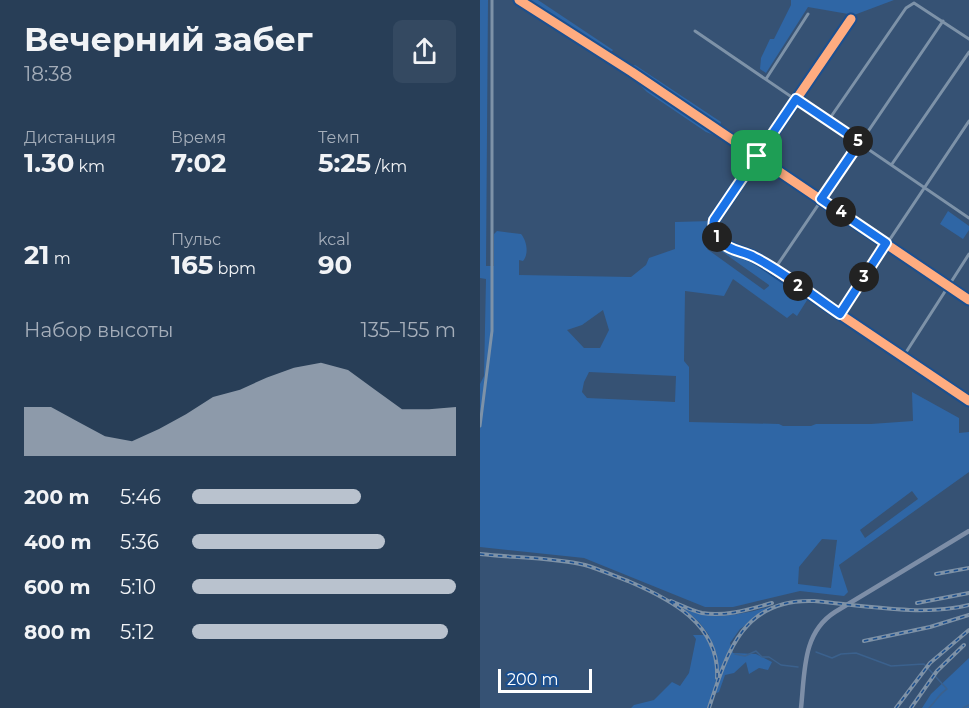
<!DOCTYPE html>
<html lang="ru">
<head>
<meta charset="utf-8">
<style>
	body { margin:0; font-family:Montserrat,sans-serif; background:#344961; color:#f1f3f6; height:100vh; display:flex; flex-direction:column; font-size:22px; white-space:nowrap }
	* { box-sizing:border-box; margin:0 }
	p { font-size:20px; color:#a5aeba }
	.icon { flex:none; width:33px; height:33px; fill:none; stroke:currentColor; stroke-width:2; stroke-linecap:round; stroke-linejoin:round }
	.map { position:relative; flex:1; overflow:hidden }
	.panel { display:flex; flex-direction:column; background:#283e57; width:480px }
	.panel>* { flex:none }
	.scale { position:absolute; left:18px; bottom:15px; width:94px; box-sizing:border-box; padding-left:6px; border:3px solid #fff; border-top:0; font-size:16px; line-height:21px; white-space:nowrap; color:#fff; -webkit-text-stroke:4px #1b4f8f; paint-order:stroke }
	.pin { position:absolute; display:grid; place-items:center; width:51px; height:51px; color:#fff; margin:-26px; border-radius:12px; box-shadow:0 3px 9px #0006 }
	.km { position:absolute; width:30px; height:30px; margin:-15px; border-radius:50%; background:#222; color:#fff; font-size:16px; line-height:30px; text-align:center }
	.round { display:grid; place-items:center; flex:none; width:63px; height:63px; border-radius:9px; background:#344961 }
	.headline { display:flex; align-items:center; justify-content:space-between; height:102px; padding:0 24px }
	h1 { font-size:33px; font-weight:700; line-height:45px }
	.figures { display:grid; grid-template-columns:repeat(3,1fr); gap:9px; height:102px; padding:6px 24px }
	.figures div { display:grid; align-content:center }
	.figures b { font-size:26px; font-weight:700 }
	.figures small { font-size:16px; font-weight:400 }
	.figures p { font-size:16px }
	.chart { height:168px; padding:12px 24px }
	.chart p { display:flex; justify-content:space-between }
	.chart svg { width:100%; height:108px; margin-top:6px; fill:#b9c2ce; opacity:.7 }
	ul { padding:0 24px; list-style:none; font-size:20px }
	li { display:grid; grid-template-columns:96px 72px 1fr; align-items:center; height:45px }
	li i { height:15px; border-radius:8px; background:#b9c2ce }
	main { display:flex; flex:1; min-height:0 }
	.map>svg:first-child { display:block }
</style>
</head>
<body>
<main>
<section class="panel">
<div class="headline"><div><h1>Вечерний забег</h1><p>18:38</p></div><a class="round"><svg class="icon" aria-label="share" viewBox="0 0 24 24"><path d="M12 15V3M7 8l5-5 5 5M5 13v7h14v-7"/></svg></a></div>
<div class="figures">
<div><p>Дистанция</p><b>1.30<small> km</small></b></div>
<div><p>Время</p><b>7:02</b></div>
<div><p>Темп</p><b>5:25<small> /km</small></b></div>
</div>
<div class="figures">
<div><b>21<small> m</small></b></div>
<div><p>Пульс</p><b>165<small> bpm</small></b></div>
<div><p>kcal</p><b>90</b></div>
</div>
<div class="chart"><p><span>Набор высоты</span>135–155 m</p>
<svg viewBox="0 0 160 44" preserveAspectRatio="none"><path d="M0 44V24L10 24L20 30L30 36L40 38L50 33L60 27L70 20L80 17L90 12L100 8L110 6L120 9L130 17L140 25L150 25L160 24V44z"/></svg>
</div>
<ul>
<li><b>200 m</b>5:46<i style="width:64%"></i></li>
<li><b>400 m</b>5:36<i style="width:73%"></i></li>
<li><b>600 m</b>5:10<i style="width:100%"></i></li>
<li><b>800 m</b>5:12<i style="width:97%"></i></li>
</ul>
</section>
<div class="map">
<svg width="489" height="708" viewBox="0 0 489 708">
	<rect width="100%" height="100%" fill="#365274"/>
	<path fill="#2f66a5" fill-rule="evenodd" d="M0 0H8L6 266H14V234L17 231 41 234C47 241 49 254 43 261L39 260V275L151 277 166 265 169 258 195 249V222L232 221V231L241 246 255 254 275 261 329 297 317 316 313 313 307 318 253 279 244 296 205 291 204 361 209 367V422L299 424 303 426H331L336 424H391L433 421 432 392 479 418V433L489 432V472L359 565 368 592 364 596 320 591 253 607H225L104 558 0 547V384L4 376 6 279 0 278ZM230 243 289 285V286L284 290 227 249ZM123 310 129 330 120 348H104L87 330 102 325ZM109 372 196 376 195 402 107 398 102 392 104 382ZM432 491 438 499 385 538 380 530ZM342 539 357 540 351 588 318 584 319 567Z
		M47 0H58L133 50 130 54 124 50Z
		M311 0H414L374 15 328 7 286 73 280 69 281 58 290 39H294L311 5Z
		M155 65 241 122 240 125 153 69V66Z
		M163 84 236 132 234 135 226 132 167 92 160 85Z
		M468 211 489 226V230L483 239 460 224Z
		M296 605 260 629 250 643 253 653 276 654 292 662 288 670 279 668 269 674 266 662 254 673 245 675 239 692 232 695 227 708H151L154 705 174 700 192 682 200 686 209 673 216 639 213 635H229L219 622 203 608C237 621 261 615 296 605Z
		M489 658V708H442L451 694Z"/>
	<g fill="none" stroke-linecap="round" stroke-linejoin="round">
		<path stroke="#3b618d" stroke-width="1.5" d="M336 652 352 658 361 654 376 653 411 666 444 664 467 689C460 693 455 702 449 708
			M255 654 265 656 276 651 282 657H289L301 665 318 667
			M483 708 489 705"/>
		<path stroke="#7d92a8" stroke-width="3" d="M39 0 152 72 489 300
			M371 19 234 220C229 245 256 249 273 256 280 260 287 265 294 270L489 401
			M215 31 489 218
			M286 79 328 14
			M348 121 426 8 434 3 489 39
			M412 164 489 52
			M294 270 463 21
			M360 314 489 121
			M423 357 489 254
			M0 426 12 331V0"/>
		<path stroke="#7d8ea7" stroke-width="4.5" d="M321 708C325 672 322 633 355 612L489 531"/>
		<defs>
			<path id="rail" d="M0 554C34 558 71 557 105 565 119 569 134 576 148 581 190 599 240 624 237 678
				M456 574 489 568
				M191 601C201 605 212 611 222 613 246 617 270 609 292 603
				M437 603 489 593
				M384 641 450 627 489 615
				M229 708C247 652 263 598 334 601 380 605 444 617 489 605
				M416 708 450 663 489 630
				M431 708 457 671 484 645"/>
		</defs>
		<use href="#rail" stroke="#7e92a7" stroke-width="4"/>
		<use href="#rail" stroke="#1b4f8f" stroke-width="1.5" stroke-dasharray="4.5" stroke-linecap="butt"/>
		<defs>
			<path id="cycleway" d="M39 0 152 72 489 300
				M371 19 234 220C229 245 256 249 273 256 280 260 287 265 294 270L489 401"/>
		</defs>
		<use href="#cycleway" stroke="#1b4f8f" stroke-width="13"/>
		<use href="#cycleway" stroke="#ffac80" stroke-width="9"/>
	</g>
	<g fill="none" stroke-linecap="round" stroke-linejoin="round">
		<defs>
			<path id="route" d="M316 99 380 142 341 199 406 243 360 314C332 295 304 272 274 257 263 251 249 251 240 241 235 236 232 227 234 220Z"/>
		</defs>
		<use href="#route" stroke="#fff" stroke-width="12"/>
		<use href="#route" stroke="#1a73e8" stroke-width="8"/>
	</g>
</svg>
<div class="scale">200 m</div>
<div class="pin" style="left:277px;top:156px;background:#1e9e55"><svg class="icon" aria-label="arrive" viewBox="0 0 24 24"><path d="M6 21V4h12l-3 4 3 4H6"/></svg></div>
<b class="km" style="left:237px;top:237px">1</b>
<b class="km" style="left:318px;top:286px">2</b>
<b class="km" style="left:384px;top:277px">3</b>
<b class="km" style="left:361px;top:212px">4</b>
<b class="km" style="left:378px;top:141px">5</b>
</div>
</main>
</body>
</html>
